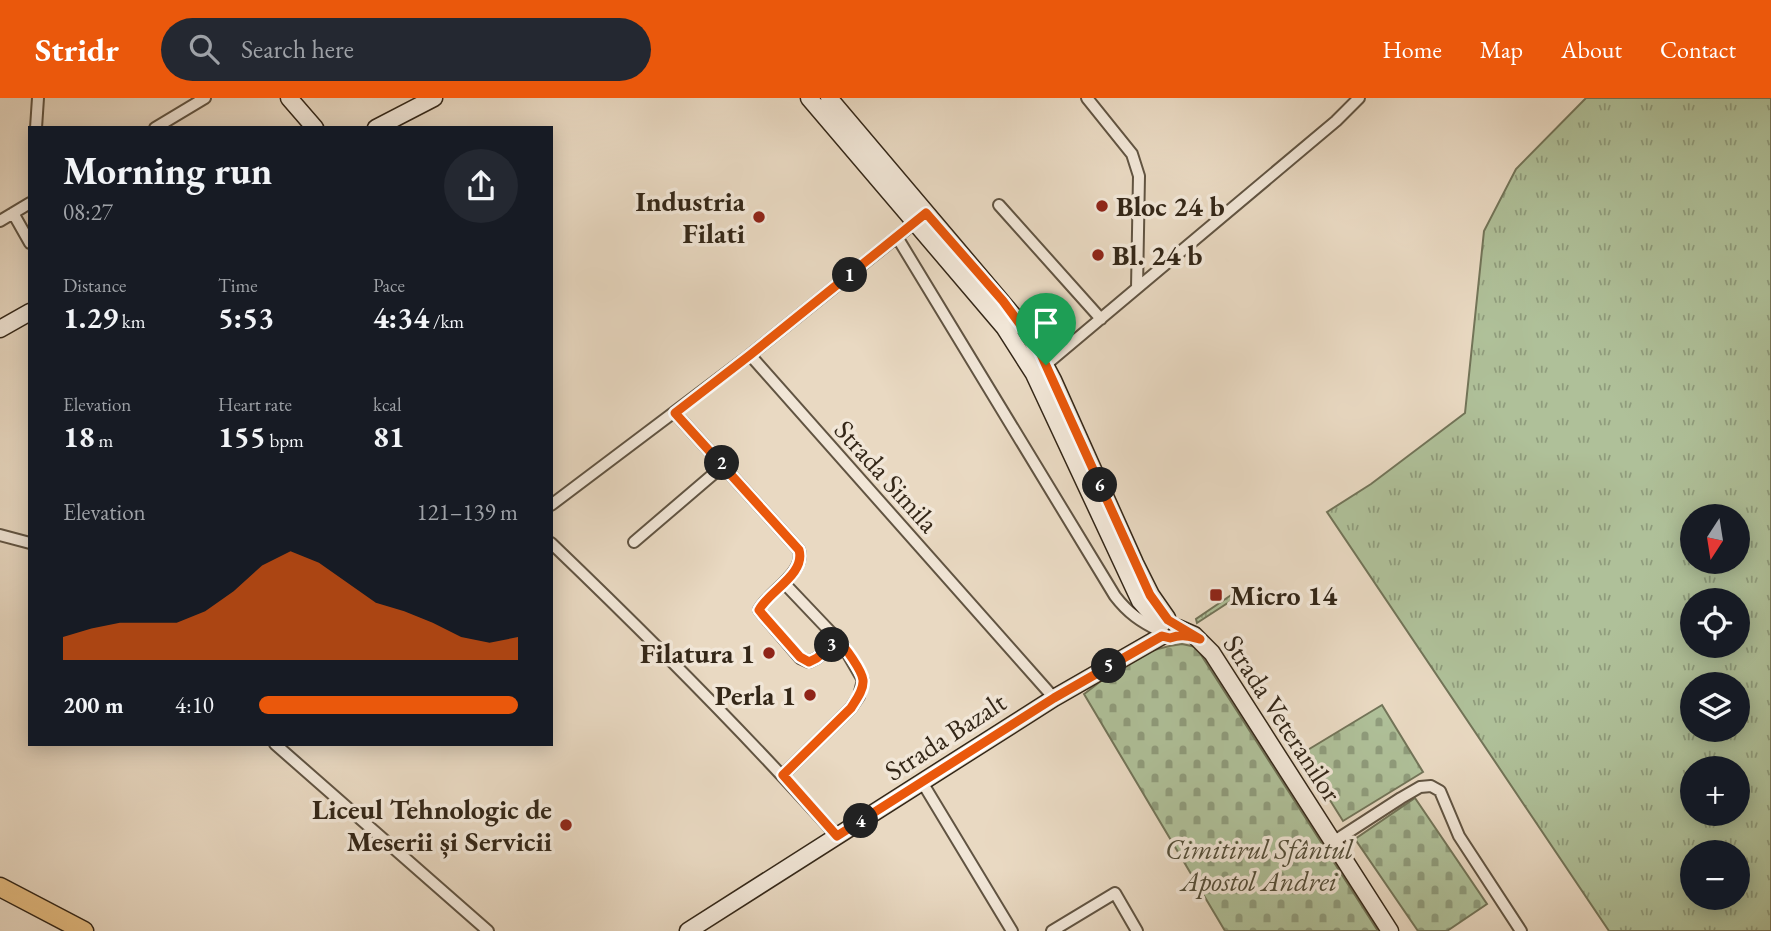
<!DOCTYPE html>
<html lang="en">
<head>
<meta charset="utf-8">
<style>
	body { margin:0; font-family:"EB Garamond",serif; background:#242831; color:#f1f3f6; height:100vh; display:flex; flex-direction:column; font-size:26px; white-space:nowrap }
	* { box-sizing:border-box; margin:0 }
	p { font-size:23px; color:#9ea1a6 }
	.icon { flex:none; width:38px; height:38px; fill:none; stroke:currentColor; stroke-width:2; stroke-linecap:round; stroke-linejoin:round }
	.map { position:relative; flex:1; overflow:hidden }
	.sheet { position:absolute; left:28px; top:28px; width:525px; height:620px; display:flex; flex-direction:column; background:#171b24; border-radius:0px; box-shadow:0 4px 18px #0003 }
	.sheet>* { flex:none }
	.needle { width:46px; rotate:192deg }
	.tools { position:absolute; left:1680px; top:406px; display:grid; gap:14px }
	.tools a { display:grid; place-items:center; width:70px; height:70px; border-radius:50%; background:#171b24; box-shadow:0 4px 18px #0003; font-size:35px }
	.pin { position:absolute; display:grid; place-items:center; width:60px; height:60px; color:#fff; margin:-72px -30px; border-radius:50% 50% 50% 0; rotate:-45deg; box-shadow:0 0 7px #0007 }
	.pin .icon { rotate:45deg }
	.km { position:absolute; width:35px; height:35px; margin:-18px; border-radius:50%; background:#222; color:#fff; font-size:19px; line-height:35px; text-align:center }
	.round { display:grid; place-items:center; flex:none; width:74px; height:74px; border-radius:37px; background:#242831 }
	.head { display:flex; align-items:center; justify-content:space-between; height:119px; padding:0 35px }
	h1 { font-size:38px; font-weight:700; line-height:52px }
	.metrics { display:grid; grid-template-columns:repeat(3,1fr); gap:10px; height:119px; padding:7px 35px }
	.metrics div { display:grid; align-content:center }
	.metrics b { font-size:30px; font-weight:700 }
	.metrics small { font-size:19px; font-weight:400 }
	.metrics p { font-size:19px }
	.chart { height:196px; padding:14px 35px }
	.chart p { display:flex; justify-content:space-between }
	.chart svg { width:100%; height:126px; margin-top:7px; fill:#ea580c; opacity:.7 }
	ul { padding:0 35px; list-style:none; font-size:23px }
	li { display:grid; grid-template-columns:112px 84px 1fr; align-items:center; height:52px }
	li i { height:18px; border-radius:9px; background:#ea580c }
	header { display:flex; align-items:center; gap:42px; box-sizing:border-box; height:98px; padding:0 35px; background:#ea580c; color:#fff }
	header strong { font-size:33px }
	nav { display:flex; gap:38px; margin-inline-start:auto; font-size:24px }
	.search { width:490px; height:63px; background:#242831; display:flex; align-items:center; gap:18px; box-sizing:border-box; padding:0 24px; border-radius:38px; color:#9ea1a6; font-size:26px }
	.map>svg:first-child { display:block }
</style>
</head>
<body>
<header>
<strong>Stridr</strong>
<div class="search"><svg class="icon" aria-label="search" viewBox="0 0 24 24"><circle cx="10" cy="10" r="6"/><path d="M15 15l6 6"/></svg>Search here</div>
<nav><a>Home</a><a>Map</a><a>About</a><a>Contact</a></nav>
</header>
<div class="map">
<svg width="1771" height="833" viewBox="0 0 1771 833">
	<defs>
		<pattern id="grass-tufts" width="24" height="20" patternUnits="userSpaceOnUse" patternTransform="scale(1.75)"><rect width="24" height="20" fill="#afc099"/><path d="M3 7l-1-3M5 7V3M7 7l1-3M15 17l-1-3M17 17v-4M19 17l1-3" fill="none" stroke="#8f9c7c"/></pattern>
		<pattern id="cemetery-stones" width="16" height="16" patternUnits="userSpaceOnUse" patternTransform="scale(1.75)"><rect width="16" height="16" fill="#afc099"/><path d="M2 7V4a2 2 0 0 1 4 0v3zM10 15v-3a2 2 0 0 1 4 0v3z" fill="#8f9c7c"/></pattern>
	</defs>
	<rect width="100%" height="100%" fill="#e9d9c2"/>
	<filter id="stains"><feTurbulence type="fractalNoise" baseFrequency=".00286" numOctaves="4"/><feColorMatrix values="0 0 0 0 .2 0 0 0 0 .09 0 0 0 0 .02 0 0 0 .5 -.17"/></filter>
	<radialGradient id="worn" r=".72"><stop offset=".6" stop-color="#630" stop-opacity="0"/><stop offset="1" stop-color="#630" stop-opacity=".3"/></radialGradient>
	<path fill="url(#grass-tufts)" stroke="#727458" stroke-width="2" fill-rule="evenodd" d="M1586 0H1771V833H1609L1327 414 1371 386 1465 315 1484 133 1516 71ZM1692 418H1738V464H1692ZM1692 502H1738V548H1692ZM1692 586H1738V632H1692ZM1692 670H1738V716H1692ZM1692 754H1738V800H1692Z
		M1240 491 1243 495 1197 525 1196 521Z"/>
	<path fill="url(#cemetery-stones)" stroke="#727458" stroke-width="2" d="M1182 546 1196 549 1378 833H1225L1084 596C1117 571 1139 551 1182 546Z
		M1382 607 1423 674 1343 723 1301 656Z
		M1415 700 1487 806 1447 833H1418L1355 741Z"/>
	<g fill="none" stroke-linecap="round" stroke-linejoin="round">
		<defs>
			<path id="street" d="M1087 0 1132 56 1139 78 1137 190
				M36 30 38 0
				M155 30 205 0
				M999 107 1101 221
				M13 115 30 145
				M0 123 30 105
				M897 139 1115 498C1128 515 1141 524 1160 533
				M750 257 1054 600
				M1042 270 1336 23 1359 0
				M675 315 799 452C806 475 768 494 759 512L763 517 800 560 809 564 817 560 837 542
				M551 407 750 257 919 121
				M0 437 30 445
				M634 444 724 367
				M551 445C650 540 746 636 837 738
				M275 646 488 833
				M783 677 851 610 859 598 863 582 842 546 784 485
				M922 684 1012 833
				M1333 744 1401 700 1420 689 1431 688 1440 693 1459 738 1521 833
				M1052 833 1115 795 1137 833"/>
			<path id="secondary" d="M289 0 315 30
				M809 0 1004 229 1034 276 1140 503 1161 527
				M829 0 1028 235 1053 282 1135 465 1151 497 1167 520
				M376 30 434 0
				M0 231 30 214
				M1178 530 1194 537 1212 555 1390 833
				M688 833 1054 600 1162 538"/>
			<path id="primary" d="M0 789 84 833"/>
		</defs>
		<use href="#street" stroke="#615442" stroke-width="14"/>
		<use href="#secondary" stroke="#342718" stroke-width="19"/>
		<use href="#primary" stroke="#342718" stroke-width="21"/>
		<use href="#street" stroke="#f1e6d7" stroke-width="10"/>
		<use href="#secondary" stroke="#f1e6d7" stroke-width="16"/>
		<use href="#primary" stroke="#e4bc81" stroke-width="18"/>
	</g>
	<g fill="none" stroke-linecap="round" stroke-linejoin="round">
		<defs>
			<path id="route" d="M926 115 1003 203 1039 252 1150 497 1168 522 1200 541C1187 538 1182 536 1170 540L1162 538 1054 600 837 738 783 677 851 610C856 602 864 592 863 582 862 573 845 548 837 542L817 560 809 564 800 559 763 517 759 512C769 493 806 476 799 452L675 315 750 257Z"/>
		</defs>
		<use href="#route" stroke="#fff" stroke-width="14"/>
		<use href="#route" stroke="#ea580c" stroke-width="9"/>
	</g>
	<g fill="#8f2418" stroke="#f1e6d7" stroke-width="2.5">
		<circle cx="1102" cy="108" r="7"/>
		<circle cx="759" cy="119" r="7"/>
		<circle cx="1098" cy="157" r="7"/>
		<rect x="1209" y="490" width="14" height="14" rx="3.5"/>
		<circle cx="769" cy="555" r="7"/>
		<circle cx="810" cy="597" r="7"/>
		<circle cx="566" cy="727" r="7"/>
	</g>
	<g text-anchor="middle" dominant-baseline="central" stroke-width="7" stroke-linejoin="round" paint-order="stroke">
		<g font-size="28" font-weight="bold" fill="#342718" stroke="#f1e6d7" text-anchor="end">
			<text x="745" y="103">Industria<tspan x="745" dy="32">Filati</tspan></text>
			<text x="1116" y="108" text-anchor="start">Bloc 24 b</text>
			<text x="1112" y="157" text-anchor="start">Bl. 24 b</text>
			<text x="1230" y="497" text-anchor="start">Micro 14</text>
			<text x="755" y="555">Filatura 1</text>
			<text x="796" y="597">Perla 1</text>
			<text x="552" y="711">Liceul Tehnologic de<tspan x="552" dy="32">Meserii și Servicii</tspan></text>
		</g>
		<g font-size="28" fill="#342718" stroke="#f1e6d7">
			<text transform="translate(887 378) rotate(48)">Strada Simila</text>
			<text transform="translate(1283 620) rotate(57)">Strada Veteranilor</text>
			<text transform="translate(945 638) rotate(-33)">Strada Bazalt</text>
		</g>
		<g font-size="28" font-style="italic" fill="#534d38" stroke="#f1e6d7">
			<text x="1259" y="751">Cimitirul Sfântul<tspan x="1259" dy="32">Apostol Andrei</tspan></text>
		</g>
	</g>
	<rect width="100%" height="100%" filter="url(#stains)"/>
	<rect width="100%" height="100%" fill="url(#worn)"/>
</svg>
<div class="tools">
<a><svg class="needle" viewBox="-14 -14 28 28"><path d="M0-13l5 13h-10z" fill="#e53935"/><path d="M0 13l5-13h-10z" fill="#9ea1a6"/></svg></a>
<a><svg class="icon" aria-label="locate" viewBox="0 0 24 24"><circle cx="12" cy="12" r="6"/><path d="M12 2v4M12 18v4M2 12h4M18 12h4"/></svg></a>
<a><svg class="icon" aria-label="layers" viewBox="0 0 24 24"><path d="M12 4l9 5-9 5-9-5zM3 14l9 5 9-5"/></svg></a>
<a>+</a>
<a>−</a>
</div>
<div class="pin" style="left:1046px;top:267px;background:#1e9e55"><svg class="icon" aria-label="arrive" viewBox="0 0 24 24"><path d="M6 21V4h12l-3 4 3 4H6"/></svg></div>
<b class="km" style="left:850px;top:177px">1</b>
<b class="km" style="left:722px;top:365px">2</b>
<b class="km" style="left:832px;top:547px">3</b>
<b class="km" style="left:861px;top:723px">4</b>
<b class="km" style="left:1109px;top:568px">5</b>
<b class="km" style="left:1100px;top:387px">6</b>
<section class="sheet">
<div class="head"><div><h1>Morning run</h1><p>08:27</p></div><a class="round"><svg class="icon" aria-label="share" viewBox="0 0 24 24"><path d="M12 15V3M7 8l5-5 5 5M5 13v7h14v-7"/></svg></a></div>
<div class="metrics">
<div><p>Distance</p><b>1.29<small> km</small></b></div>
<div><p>Time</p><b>5:53</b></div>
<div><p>Pace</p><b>4:34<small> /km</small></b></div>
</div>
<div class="metrics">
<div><p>Elevation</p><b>18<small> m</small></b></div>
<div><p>Heart rate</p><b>155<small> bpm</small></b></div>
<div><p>kcal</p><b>81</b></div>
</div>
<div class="chart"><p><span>Elevation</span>121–139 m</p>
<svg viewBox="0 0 160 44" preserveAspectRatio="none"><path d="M0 44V36L10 33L20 31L30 31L40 31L50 27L60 20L70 11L80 6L90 10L100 17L110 24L120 27L130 31L140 36L150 38L160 36V44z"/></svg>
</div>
<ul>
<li><b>200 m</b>4:10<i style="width:100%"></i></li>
</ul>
</section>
</div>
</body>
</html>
